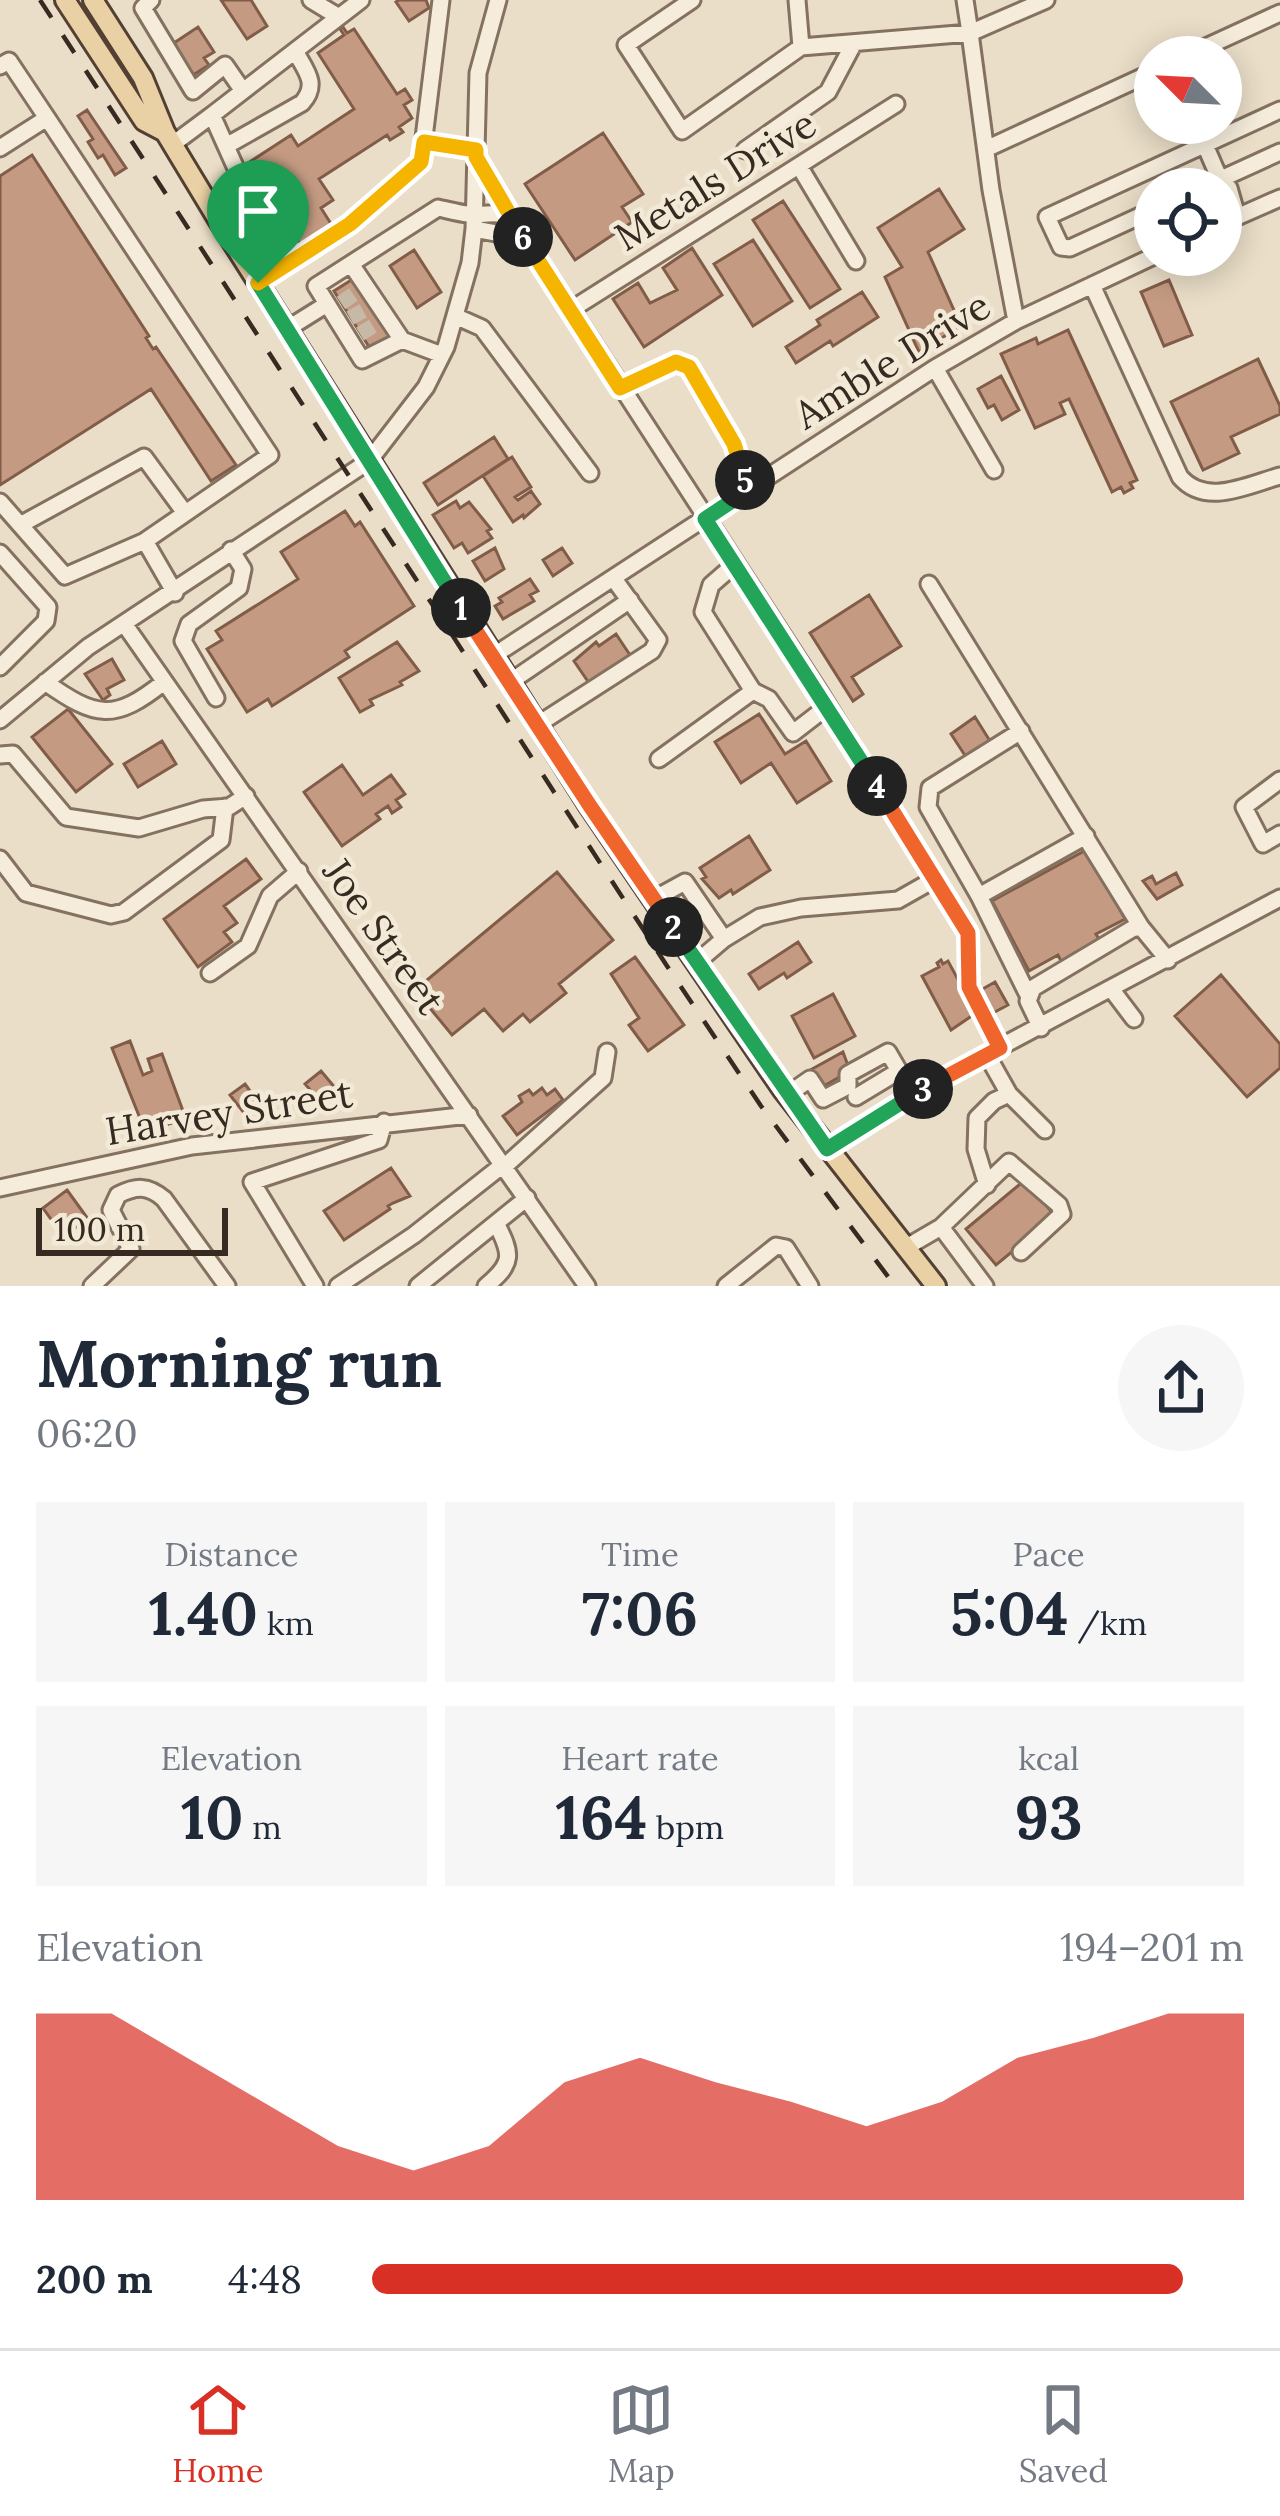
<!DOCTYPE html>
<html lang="en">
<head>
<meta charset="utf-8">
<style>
	body { margin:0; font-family:Lora,serif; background:#f6f6f7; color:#1f2937; height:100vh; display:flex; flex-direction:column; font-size:45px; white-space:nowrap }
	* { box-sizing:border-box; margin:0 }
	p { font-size:39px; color:#747a83 }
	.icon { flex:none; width:66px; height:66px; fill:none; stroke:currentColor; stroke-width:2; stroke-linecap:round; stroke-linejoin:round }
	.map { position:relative; height:1286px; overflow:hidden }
	.side { display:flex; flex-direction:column; background:#fff; flex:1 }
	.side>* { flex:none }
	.needle { width:78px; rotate:294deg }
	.fabs { position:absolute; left:1134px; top:36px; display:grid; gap:24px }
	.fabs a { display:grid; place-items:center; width:108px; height:108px; border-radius:50%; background:#fff; box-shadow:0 6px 30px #0003; font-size:60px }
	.scale { position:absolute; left:36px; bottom:30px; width:192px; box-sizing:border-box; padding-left:12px; border:6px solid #362a21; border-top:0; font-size:33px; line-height:42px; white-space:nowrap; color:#362a21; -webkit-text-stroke:9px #f2e9d7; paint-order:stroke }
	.pin { position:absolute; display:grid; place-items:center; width:102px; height:102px; color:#fff; margin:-123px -51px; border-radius:50% 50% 50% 0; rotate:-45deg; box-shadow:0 0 12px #0007 }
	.pin .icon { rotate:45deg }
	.km { position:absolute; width:60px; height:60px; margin:-30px; border-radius:50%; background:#222; color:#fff; font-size:33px; line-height:60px; text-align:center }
	.round { display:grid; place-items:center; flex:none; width:126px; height:126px; border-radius:63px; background:#f6f6f7 }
	.head { display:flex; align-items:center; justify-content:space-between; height:204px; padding:0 36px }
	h1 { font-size:66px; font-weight:700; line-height:90px }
	.figures { display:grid; grid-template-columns:repeat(3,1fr); gap:18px; height:204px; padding:12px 36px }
	.figures div { display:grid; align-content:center; border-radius:0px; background:#f6f6f7; text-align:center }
	.figures b { font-size:60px; font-weight:700 }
	.figures small { font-size:33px; font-weight:400 }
	.figures p { font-size:33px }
	.chart { height:336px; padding:24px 36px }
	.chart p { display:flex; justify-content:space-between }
	.chart svg { width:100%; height:216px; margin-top:12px; fill:#d93025; opacity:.7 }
	ul { padding:0 36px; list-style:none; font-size:39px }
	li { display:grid; grid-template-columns:192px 144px 1fr; align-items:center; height:90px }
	li i { height:30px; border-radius:15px; background:#d93025 }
	.tabs { display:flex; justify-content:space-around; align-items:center; height:168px; border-top:3px solid #e0e1e3; background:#fff; font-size:33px; color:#747a83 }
	.tabs a { display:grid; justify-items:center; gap:6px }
	.tabs .selected { color:#d93025 }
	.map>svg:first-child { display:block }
</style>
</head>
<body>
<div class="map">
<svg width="1280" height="1286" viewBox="0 0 1280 1286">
	<rect width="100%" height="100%" fill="#eadec8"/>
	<path fill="#c49b82" stroke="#815c48" stroke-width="3" d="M221 0H251L267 26 247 39Z
		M399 0H426L429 8 409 21 396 2Z
		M198 27 214 52 204 58 209 65 193 75 171 45Z
		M343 27 347 33 354 29 397 94 405 89 412 100 404 105 412 118 399 127 403 132 390 140 387 135 319 179 333 200 321 208 333 227 302 247 248 163 291 135 298 146 354 109 318 53 344 35 340 29Z
		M87 110 126 168 115 175 103 155 98 158 88 142 93 139 78 116Z
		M603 133 643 194 622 207 632 222 575 260 525 184Z
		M32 155 149 336 146 338 153 349 156 347 236 465 211 481 151 389 0 485V176Z
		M939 189 964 229 928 252 961 326 919 352 885 277 902 267 878 228Z
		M783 201 840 289 810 308 753 220Z
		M753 240 792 301 753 326 714 264Z
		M692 248 722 295 644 347 613 299 638 283 650 303 677 290 663 268Z
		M414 250 441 292 417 308 390 266Z
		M356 277 393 336 371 350 334 291Z
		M1169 280 1192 335 1164 346 1141 292Z
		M862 292 878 317 833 346 830 341 796 363 786 347 820 325 817 320Z
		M1068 330 1137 480 1130 483 1133 488 1124 493 1121 487 1112 492 1069 399 1060 403 1065 414 1035 428 1001 354 1036 338 1038 344Z
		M1258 359 1280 406V414L1231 437 1239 453 1203 470 1171 402Z
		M1001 376 1019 410 1002 420 994 405 988 408 978 389Z
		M494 437 508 459 438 505 424 483Z
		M512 457 531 487 515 497 518 500 531 491 540 504 524 518 523 515 513 522 483 476Z
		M456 501 460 508 469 502 491 529 487 531 492 538 468 553 462 543 454 548 433 515Z
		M345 511 355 526 360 522 414 606 345 651 349 657 272 706 268 699 247 712 207 649 222 640 216 631 298 579 281 552Z
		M495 548 504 569 485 581 473 561Z
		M562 548 572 563 553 576 543 560Z
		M530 579 538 591 530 595 534 601 503 619 495 606 502 602 499 598Z
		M869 595 901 646 852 677 863 694 853 701 810 633Z
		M616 634 630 655 589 683 574 661 596 642 599 646Z
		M397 642 419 671 400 682 402 685 370 700 373 705 360 712 339 678Z
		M112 659 124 680 107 689 110 695 103 700 85 674Z
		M68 709 112 764 76 792 32 737Z
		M759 714 785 754 806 741 831 781 797 803 771 763 741 783 715 742Z
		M975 717 990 741 966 757 951 734Z
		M162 741 176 764 138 787 124 764Z
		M342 765 363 795 391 775 405 794 396 800 401 807 392 813 388 806 376 814 380 819 342 846 304 792Z
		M749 836 770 870 733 894 731 890 719 898 702 879 706 877 700 868Z
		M1088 849 1125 919 1096 934 1102 944 1063 965 1058 955 1029 971 992 901Z
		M246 859 261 879 224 906 237 923 224 932 232 942 198 967 164 919Z
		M557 872 613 940 559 984 566 993 530 1022 523 1014 503 1031 484 1009 452 1035 415 990Z
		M1176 873 1182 885 1157 899 1143 881 1152 876 1156 884Z
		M798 942 811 962 787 978 784 973 759 989 749 974Z
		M635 957 684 1025 648 1051 629 1025 639 1018 611 974Z
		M941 960 943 964 948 961 976 1013 951 1030 922 976 939 967 937 963Z
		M1221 975 1280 1044V1068L1247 1097 1175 1016Z
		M995 982 1008 1005 991 1014 979 991Z
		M833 994 855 1036 814 1058 792 1016Z
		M130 1041 143 1075 152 1071 148 1059 162 1054 186 1119 145 1131 112 1048Z
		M843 1052 850 1071 822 1087 812 1069Z
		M321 1071 337 1090 322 1103 305 1084Z
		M245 1084 258 1102 244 1113 230 1095Z
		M542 1088 547 1095 555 1089 563 1100 517 1135 503 1116 522 1102 519 1096 529 1090 533 1095Z
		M391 1168 410 1196 393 1203 388 1206 390 1209 344 1240 324 1211Z
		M1025 1180 1055 1216 996 1265 966 1229Z
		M67 1190 88 1219 63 1236 43 1208Z"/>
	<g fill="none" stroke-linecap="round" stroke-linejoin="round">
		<path stroke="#c6baa7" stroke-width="15" stroke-dasharray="15 8" stroke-linecap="butt" d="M341 303 363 288
			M350 318 374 305
			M360 334 383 320"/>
		<defs>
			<path id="minor" d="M151 0 143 8 193 91 225 65 243 91
				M311 0 339 17 361 0
				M692 0 626 45 682 131 801 47
				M797 0 801 47 970 33 965 0
				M1184 57 1280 13
				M0 66 9 61 47 118
				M212 115 339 17
				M424 143 475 150
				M173 144 212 115 238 173 292 261
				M1205 145 1221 182
				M226 146 302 103C319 84 306 71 295 51
				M0 148 47 118 270 455 145 541 175 593
				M986 149 1155 71
				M745 150 828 92 854 43
				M476 158 513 219
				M799 166 856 261
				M1199 189 1280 152
				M1220 189 1221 182 1229 188 1237 216
				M1155 209 1070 248 1061 247 1047 217 1280 110
				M1221 224 1280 198
				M474 229 507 235 525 246
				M351 264 402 340
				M258 283 350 224 421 162 441 0
				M1092 285 1180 477C1206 507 1247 485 1280 476
				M569 311 896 104
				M455 316 482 328 590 473
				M1016 321 991 190 970 33 1046 0
				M287 329 327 304
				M442 355 402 340 362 360 316 286 438 208C448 210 458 213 468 214 495 217 500 204 521 232L820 693 968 933 969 987 1000 1049
				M935 368 994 470
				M619 388 676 362 689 367 734 444 750 489
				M0 502 65 576 145 541
				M20 525 144 457 185 513
				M0 553 48 607 46 621 0 667
				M929 584 1141 927
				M125 625 587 1286
				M493 656 935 368 1016 321 1156 255
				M45 682C96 718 114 722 164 682
				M510 682 630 600
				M753 691 769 699 793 733 828 706
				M216 698 183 641 189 624 239 588 243 569 231 550
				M0 720 88 647 369 461 426 387 446 347 470 263 474 229 478 73 498 0
				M537 725 652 651 658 640 614 579
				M0 755 13 754 66 817 139 828 203 809 229 807 246 796
				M659 759 753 691 703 612 711 585 734 565
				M1280 780 1244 807 1263 844 1280 834
				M0 859 26 893 111 915 124 912 221 840 225 807
				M979 896 928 807 930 788 1021 731
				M654 899 685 882 724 939 697 962
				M724 939 760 917 801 908 898 900 935 879
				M210 973 248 946 270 896 299 871
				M1112 990 1134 1019
				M1028 995 979 896 1086 836
				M1041 1028 1028 1001 1033 988 1132 929 1141 927 1168 960
				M1009 1094 1045 1130
				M787 1095 810 1079 823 1099 848 1086V1074L888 1052 913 1095
				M856 1097 899 1071
				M827 1149 940 1079 1280 898
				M505 1166 603 1078 607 1052
				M987 1185 976 1149 977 1118 994 1101 1009 1094 987 1055
				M0 1188 192 1146 469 1115
				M941 1227 1009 1162 1059 1205 1062 1214 1021 1252
				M905 1248 941 1227 985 1286
				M92 1286 131 1249 111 1210 118 1195C136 1186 148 1185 164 1199L227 1286
				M315 1286 252 1182 379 1140 384 1122
				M338 1286 414 1235 504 1164
				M418 1286 527 1198
				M486 1286C514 1263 512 1254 496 1223
				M726 1286 776 1246 786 1248 810 1286"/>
			<path id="major" d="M65 0 144 121 165 132
				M93 0 143 78 165 132 217 218 589 806 782 1089 936 1286"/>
		</defs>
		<use href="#minor" stroke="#84715f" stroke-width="21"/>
		<use href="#major" stroke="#534033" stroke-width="24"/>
		<use href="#minor" stroke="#f5ecdb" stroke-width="15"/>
		<use href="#major" stroke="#e9d1a5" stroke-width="18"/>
		<path stroke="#362a21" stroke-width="4.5" stroke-dasharray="21 21" stroke-linecap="butt" d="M40 0 667 966 761 1106 895 1286"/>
	</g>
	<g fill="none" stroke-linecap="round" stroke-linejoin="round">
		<defs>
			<path id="split-1" d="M258 283 461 608"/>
			<path id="split-2" d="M461 608 590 806 673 927"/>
			<path id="split-3" d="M673 927 827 1149 923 1089"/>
			<path id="split-4" d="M877 786 968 933 969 987 1000 1048 923 1089"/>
			<path id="split-5" d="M745 480 750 489 705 519 877 786"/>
			<path id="split-6" d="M523 237 620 388 676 362 689 367 734 444 745 480"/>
			<path id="split-7" d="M258 283 350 224 421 162 424 142 476 150V157L523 237"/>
		</defs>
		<use href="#split-1" stroke="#fff" stroke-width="24"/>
		<use href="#split-2" stroke="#fff" stroke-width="24"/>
		<use href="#split-3" stroke="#fff" stroke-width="24"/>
		<use href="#split-4" stroke="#fff" stroke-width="24"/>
		<use href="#split-5" stroke="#fff" stroke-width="24"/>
		<use href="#split-6" stroke="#fff" stroke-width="24"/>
		<use href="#split-7" stroke="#fff" stroke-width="24"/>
		<use href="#split-1" stroke="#22a559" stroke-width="15"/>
		<use href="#split-2" stroke="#f0652b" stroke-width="15"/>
		<use href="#split-3" stroke="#22a559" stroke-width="15"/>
		<use href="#split-4" stroke="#f0652b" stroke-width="15"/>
		<use href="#split-5" stroke="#22a559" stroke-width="15"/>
		<use href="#split-6" stroke="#f5b400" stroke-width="15"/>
		<use href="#split-7" stroke="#f5b400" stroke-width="15"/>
	</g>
	<g text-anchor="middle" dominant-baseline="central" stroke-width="9" stroke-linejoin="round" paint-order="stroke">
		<g font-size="39" fill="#362a21" stroke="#f2e9d7">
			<text transform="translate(715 180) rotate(-32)">Metals Drive</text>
			<text transform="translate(892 360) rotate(-32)">Amble Drive</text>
			<text transform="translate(384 936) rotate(55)">Joe Street</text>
			<text transform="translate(229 1112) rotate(-9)">Harvey Street</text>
		</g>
	</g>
</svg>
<div class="fabs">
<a><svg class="needle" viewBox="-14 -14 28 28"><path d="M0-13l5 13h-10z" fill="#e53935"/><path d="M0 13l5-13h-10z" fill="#747a83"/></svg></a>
<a><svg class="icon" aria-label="locate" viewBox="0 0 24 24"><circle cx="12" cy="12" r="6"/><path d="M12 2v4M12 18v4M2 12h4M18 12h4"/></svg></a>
</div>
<div class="scale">100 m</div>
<div class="pin" style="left:258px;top:283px;background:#1e9e55"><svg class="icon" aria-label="arrive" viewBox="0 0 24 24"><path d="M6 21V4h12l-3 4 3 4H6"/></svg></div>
<b class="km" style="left:461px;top:608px">1</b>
<b class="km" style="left:673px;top:927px">2</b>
<b class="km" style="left:923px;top:1089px">3</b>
<b class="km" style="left:877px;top:786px">4</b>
<b class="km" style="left:745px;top:480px">5</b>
<b class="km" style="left:523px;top:237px">6</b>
</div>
<section class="side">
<div class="head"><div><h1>Morning run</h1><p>06:20</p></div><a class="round"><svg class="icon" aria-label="share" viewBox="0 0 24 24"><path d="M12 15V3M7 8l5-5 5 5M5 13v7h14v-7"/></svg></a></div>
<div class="figures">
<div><p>Distance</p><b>1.40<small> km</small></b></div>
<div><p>Time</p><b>7:06</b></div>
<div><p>Pace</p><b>5:04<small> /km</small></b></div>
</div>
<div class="figures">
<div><p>Elevation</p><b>10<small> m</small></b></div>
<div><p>Heart rate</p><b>164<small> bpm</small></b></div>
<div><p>kcal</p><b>93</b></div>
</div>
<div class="chart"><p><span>Elevation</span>194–201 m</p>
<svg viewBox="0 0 160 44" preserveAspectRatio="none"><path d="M0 44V6L10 6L20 15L30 24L40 33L50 38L60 33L70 20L80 15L90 20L100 24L110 29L120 24L130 15L140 11L150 6L160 6V44z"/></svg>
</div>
<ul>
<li><b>200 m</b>4:48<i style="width:93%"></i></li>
</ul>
</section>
<nav class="tabs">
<a class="selected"><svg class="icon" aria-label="home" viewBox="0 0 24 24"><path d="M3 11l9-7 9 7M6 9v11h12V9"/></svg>Home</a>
<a><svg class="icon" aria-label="map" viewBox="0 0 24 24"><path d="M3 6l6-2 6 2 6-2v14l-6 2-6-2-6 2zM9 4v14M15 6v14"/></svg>Map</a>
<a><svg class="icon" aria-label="saved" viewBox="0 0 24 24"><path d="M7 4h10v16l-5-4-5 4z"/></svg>Saved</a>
</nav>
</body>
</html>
